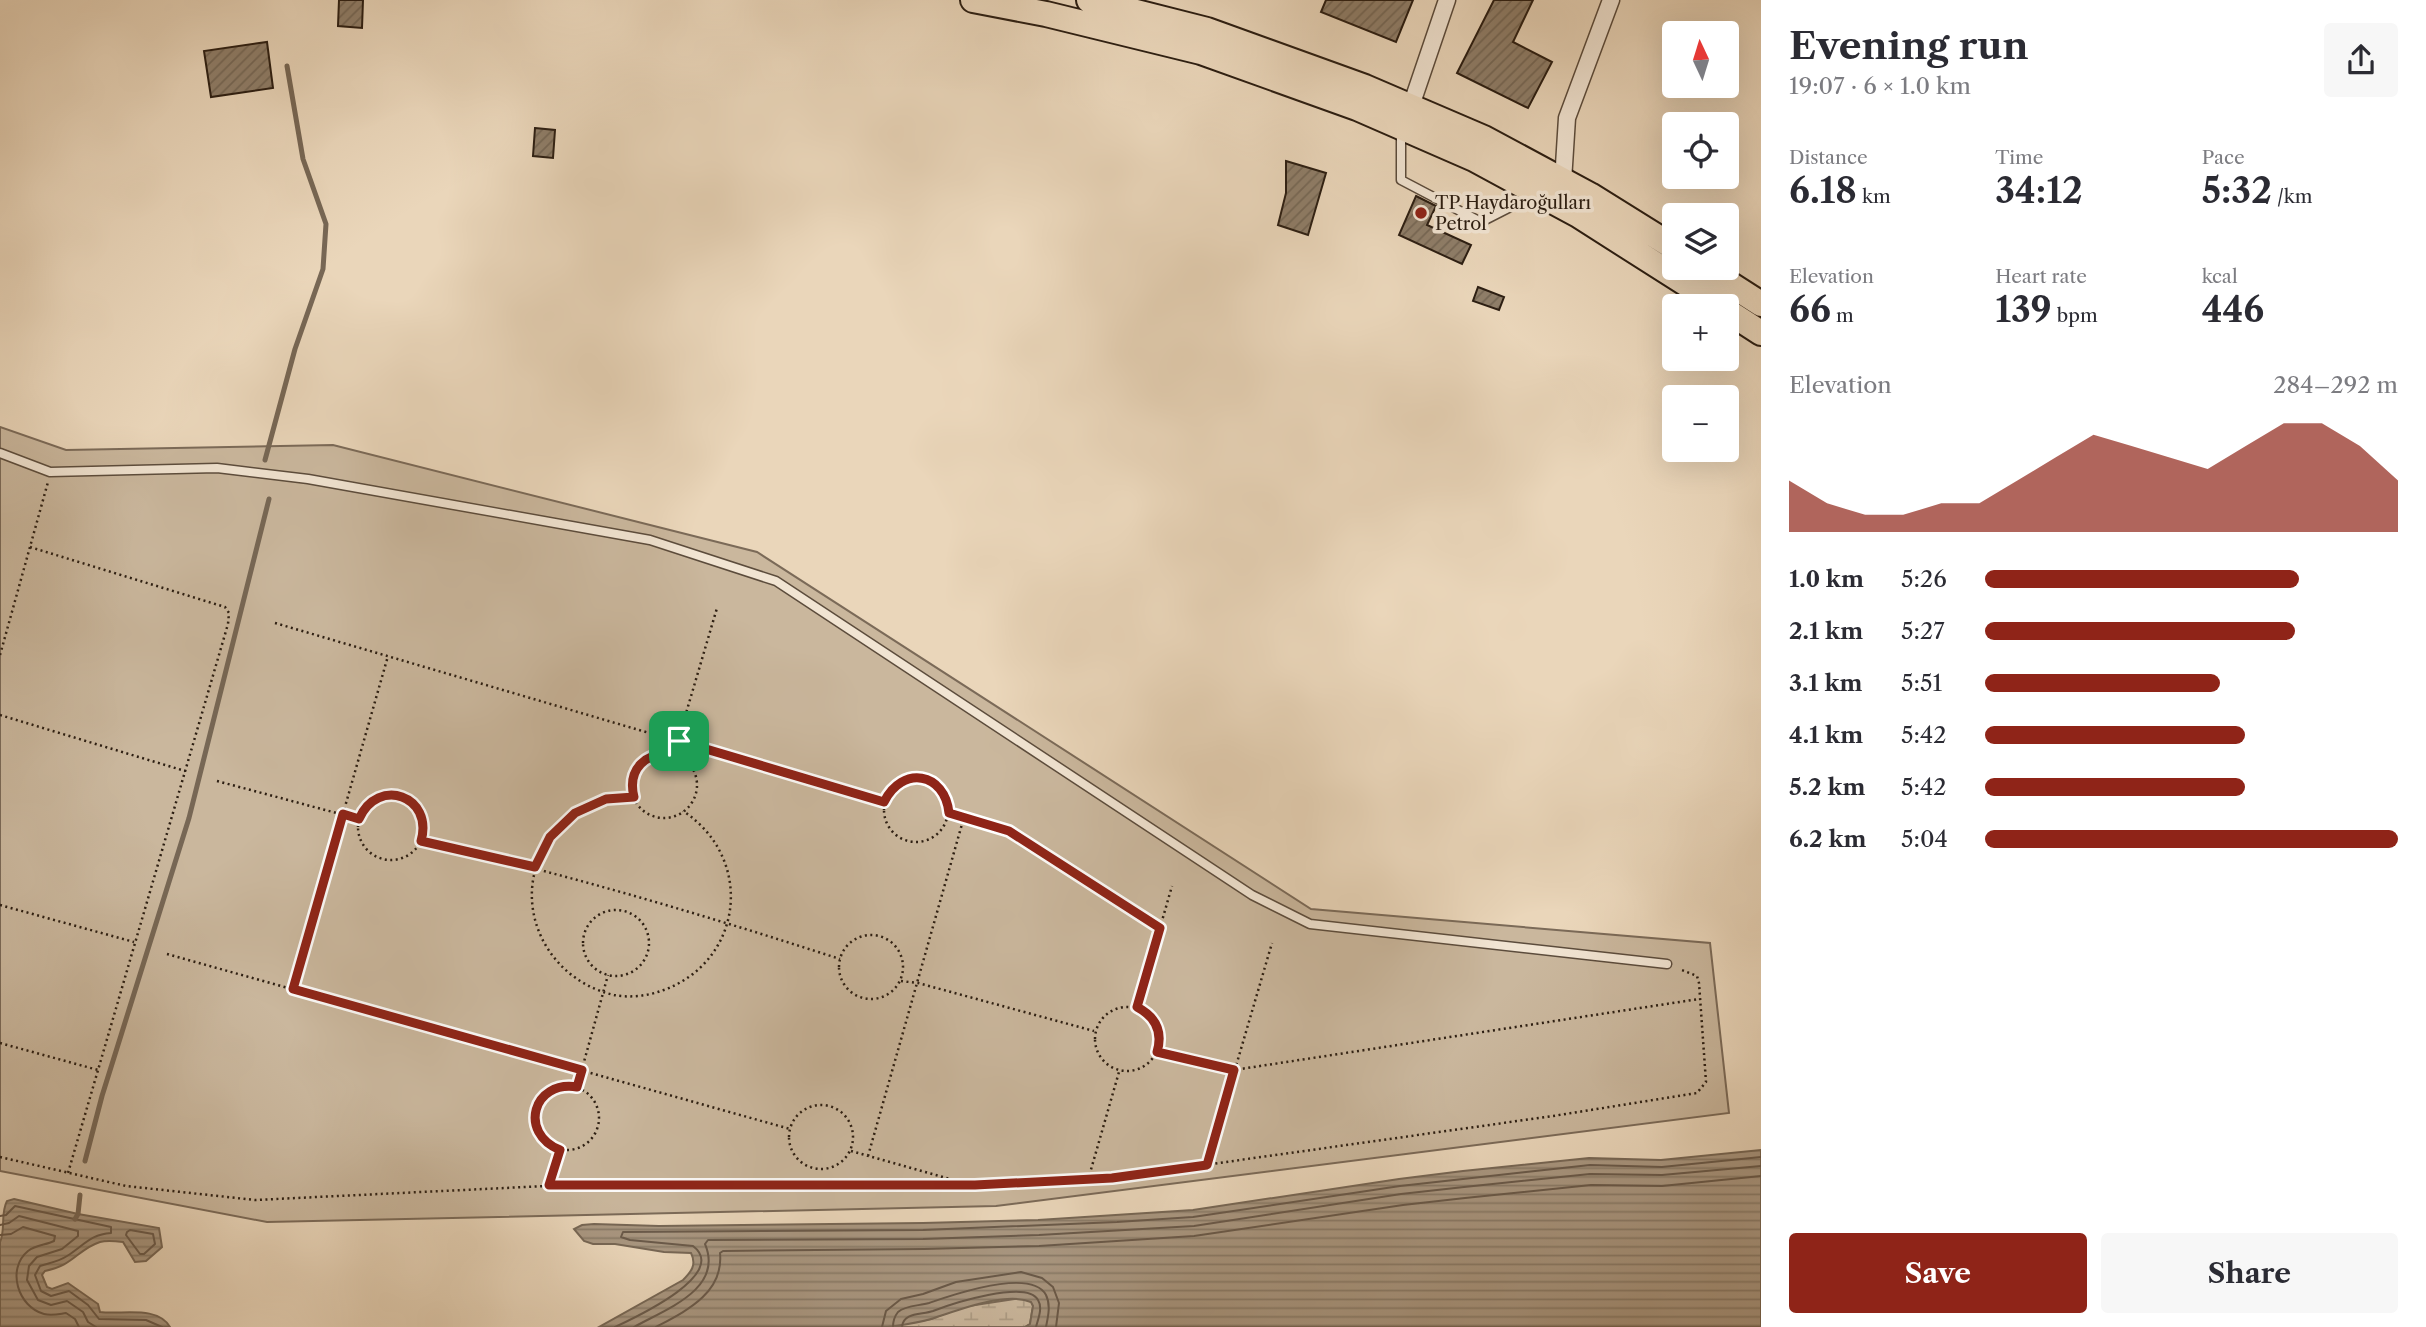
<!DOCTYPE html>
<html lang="en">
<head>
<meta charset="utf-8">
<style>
	body { margin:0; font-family:"Libre Caslon Text",serif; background:#f7f7f7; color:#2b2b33; height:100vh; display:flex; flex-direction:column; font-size:26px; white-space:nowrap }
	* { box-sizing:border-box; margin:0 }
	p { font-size:23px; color:#7c7c81 }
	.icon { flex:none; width:38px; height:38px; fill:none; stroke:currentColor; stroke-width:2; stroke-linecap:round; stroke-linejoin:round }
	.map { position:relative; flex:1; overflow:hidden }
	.sheet { display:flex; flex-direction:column; background:#fff; width:665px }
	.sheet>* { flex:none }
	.needle { width:46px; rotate:356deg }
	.fabs { position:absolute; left:1662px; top:21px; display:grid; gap:14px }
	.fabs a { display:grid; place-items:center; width:77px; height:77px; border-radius:7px; background:#fff; box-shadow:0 7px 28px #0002; font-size:35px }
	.pin { position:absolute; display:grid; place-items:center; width:60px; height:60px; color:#fff; margin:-30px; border-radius:14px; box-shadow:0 4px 10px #0006 }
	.round { display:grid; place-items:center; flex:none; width:74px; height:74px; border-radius:7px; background:#f7f7f7 }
	.head { display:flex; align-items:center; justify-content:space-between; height:119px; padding:0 28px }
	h1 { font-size:38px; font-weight:800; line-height:52px }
	.figures { display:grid; grid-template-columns:repeat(3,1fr); gap:10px; height:119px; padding:7px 28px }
	.figures div { display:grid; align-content:center }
	.figures b { font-size:35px; font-weight:800 }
	.figures small { font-size:19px; font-weight:400 }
	.figures p { font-size:19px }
	.chart { height:196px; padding:14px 28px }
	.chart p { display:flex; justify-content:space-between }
	.chart svg { width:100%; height:126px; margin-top:7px; fill:#8f2418; opacity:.7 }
	.cta { display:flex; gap:14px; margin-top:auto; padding:14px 28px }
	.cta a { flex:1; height:80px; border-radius:7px; background:#8f2418; color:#fff; font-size:28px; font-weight:800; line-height:80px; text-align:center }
	.cta a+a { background:#f7f7f7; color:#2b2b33 }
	ul { padding:0 28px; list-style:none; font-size:23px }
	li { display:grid; grid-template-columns:112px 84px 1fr; align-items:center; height:52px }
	li i { height:18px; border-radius:9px; background:#8f2418 }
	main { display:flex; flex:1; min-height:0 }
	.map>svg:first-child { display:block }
</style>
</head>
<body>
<main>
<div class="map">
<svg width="1761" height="1327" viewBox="0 0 1761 1327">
	<defs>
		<pattern id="wetland-marsh" width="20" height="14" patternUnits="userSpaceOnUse" patternTransform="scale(1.75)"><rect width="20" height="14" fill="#cab79d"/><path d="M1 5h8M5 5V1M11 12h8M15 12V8" fill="none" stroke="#ae9d86"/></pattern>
		<pattern id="water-rules" width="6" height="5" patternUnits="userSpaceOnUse" patternTransform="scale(1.75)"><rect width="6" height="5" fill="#a99781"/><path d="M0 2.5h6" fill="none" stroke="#8a7b68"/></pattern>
		<pattern id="building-hatch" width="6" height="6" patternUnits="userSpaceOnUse" patternTransform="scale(1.75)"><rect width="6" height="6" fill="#8f7e69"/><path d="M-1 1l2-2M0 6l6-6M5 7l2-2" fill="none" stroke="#756755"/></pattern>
	</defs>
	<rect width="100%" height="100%" fill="#ead6ba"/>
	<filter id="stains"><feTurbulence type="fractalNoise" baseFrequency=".00286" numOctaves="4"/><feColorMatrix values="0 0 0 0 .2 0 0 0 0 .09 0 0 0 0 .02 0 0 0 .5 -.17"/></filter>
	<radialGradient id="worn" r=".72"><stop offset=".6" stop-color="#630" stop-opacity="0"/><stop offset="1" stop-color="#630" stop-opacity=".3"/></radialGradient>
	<path fill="url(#wetland-marsh)" stroke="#7b6a58" stroke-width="2" d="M1022 1298 1032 1302 1033 1306 1030 1324 1025 1327H888L931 1319 962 1307Z"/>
	<path fill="#cab79d" stroke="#7b6a58" stroke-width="2" d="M0 427 66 450 333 445 757 552 1311 909 1710 943 1729 1113 996 1206 267 1222 0 1171Z"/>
	<path fill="url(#water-rules)" stroke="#776755" stroke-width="2" d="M1761 1150V1327H1025L1030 1324 1033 1306 1031 1302C1005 1291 957 1311 931 1319 918 1323 902 1325 888 1327H599L683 1280C691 1272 697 1265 691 1253L664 1252 615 1244H593L584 1241 574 1229 582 1225 594 1224 659 1226 923 1223 1038 1220 1193 1210 1399 1179 1463 1171 1589 1158 1661 1160Z
		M14 1199 78 1214 159 1228 162 1247 146 1261 135 1262 123 1242C115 1241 107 1240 100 1242 78 1249 73 1266 45 1271L42 1275 47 1287 52 1289 68 1283 98 1304 100 1312C122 1315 157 1305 170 1327H0V1242C6 1229 0 1214 7 1201Z"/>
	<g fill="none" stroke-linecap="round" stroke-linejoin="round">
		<path stroke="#6a5a4a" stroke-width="2" d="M0 1216 6 1215 15 1206 111 1227V1233C91 1234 83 1246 67 1256 58 1262 49 1263 40 1266L35 1275 41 1291 51 1296 69 1291 88 1305 99 1319 146 1320 162 1327
			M0 1225 9 1223 19 1216 78 1231V1236L62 1249 37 1257 29 1266 27 1280 38 1300 51 1305 67 1301 83 1312 88 1322 96 1327
			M130 1230 153 1234 155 1244 144 1254H140L126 1235 127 1232Z
			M0 1235 11 1234 23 1227 55 1236 54 1241C46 1245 36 1245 28 1251 6 1269 18 1307 44 1314 52 1316 59 1314 66 1313L75 1319 79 1327
			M615 1327C634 1318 730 1274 693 1246L630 1240 621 1237 623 1232 923 1230 1117 1222 1193 1217 1400 1186 1526 1172 1590 1165 1662 1167 1761 1157
			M634 1327C666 1309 724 1289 705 1244L708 1240 923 1239 1039 1235 1194 1226 1401 1194 1464 1187 1590 1174 1662 1175 1761 1166
			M656 1327C686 1311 724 1293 720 1253L723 1251 924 1249 1039 1246 1194 1236 1403 1205 1465 1198 1591 1185 1662 1186 1761 1176
			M882 1327 886 1311 901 1299 923 1294 956 1282 1021 1272 1042 1278 1053 1287 1059 1303 1056 1327
			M893 1327C893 1321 894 1317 898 1312 906 1305 919 1306 929 1303 952 1295 1031 1267 1046 1295 1051 1305 1048 1317 1046 1327
			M902 1327C903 1312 922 1315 933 1311 951 1304 1027 1279 1038 1300 1043 1308 1038 1319 1036 1327"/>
		<path stroke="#776755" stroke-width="5" d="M265 460 295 349 323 269 326 224 303 159 287 66
			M85 1161 102 1096 189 818 269 499
			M75 1219 78 1214 80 1195"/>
	</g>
	<path fill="url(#building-hatch)" stroke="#2c1e12" stroke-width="2" d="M339 0H363L362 28 338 26Z
		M1326 0H1413L1396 42 1321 12Z
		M1494 0H1533L1513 42 1552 62 1528 108 1457 73Z
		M267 42 273 88 211 97 204 51Z
		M535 128 555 130 553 158 533 156Z
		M1286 161 1326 173 1308 235 1278 225 1286 193Z
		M1416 196 1436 206 1427 225 1471 245 1462 264 1399 235Z
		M1478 287 1504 297 1499 310 1473 301Z"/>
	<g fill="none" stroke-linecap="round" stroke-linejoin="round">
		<defs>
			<path id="service" d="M1401 130V180L1481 222 1532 196
				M0 453 50 472 217 468 308 479 650 540 776 581 1252 895 1310 924 1667 964"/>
			<path id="minor" d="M1411 106 1447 0
				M1563 181 1567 118 1611 0"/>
			<path id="primary" d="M973 0 1046 14 1201 52 1357 108 1474 159 1578 215 1721 306
				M1089 0 1207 30 1365 87 1484 138 1590 195 1675 248
				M1705 268 1761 304
				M1727 311 1761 333"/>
		</defs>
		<use href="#service" stroke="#5c4c3c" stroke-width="11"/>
		<use href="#minor" stroke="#5c4c3c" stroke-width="19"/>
		<use href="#primary" stroke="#2c1e12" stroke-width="28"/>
		<path stroke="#2c1e12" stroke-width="2.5" stroke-dasharray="2 3.5" stroke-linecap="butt" d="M30 547 225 607 229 613 228 624 68 1173
			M275 623 884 802
			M0 655 48 482
			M0 715 185 771
			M631 785a33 33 0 1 1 66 0a33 33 0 1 1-66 0Z
			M674 754 717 608
			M884 810a32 32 0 1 1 64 0a32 32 0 1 1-64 0Z
			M217 781 359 819
			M358 827a33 33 0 1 1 66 0a33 33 0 1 1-66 0Z
			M634 797C625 798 615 797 607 799 590 803 574 814 562 826 503 883 536 977 614 995 629 998 647 996 661 991 743 963 756 859 683 811
			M949 813 1009 831 1160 927
			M421 841C563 873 701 914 840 959
			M0 905 134 942
			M583 943a33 33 0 1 1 66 0a33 33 0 1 1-66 0Z
			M839 967a32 32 0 1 1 64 0a32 32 0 1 1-64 0Z
			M167 954 790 1129
			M901 981 918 983 1094 1031
			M293 989 388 656
			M1095 1039a32 32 0 1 1 64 0a32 32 0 1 1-64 0Z
			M1137 1008 1172 886
			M0 1043 98 1070
			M1157 1052 1234 1070 1699 999
			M535 1118a32 32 0 1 1 64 0a32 32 0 1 1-64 0Z
			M577 1087 608 975
			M789 1137a32 32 0 1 1 64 0a32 32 0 1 1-64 0Z
			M851 1151 971 1185
			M868 1156 964 817
			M0 1157 126 1186 255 1200 567 1185H975L1112 1178 1553 1116 1697 1093 1706 1082 1699 983 1697 976 1679 969
			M1207 1165 1272 943
			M1088 1180 1119 1072
			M549 1185 560 1150"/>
		<use href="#service" stroke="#f1e4d2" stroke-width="8"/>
		<use href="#minor" stroke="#f1e4d2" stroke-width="16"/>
		<use href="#primary" stroke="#ead6ba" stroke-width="24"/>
	</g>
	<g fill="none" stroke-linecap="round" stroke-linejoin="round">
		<defs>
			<path id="route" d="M679 741 884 802C902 765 945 772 949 813L1009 831 1160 928 1137 1007C1156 1017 1163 1032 1157 1052L1234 1070 1207 1165 1112 1178 975 1185H549L560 1150C518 1133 533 1080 577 1087L582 1070 293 989 343 814 359 819C378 776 434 796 421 841L535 867 550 837 575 813 606 799 634 797C627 769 646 751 674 754Z"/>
		</defs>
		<use href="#route" stroke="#fff" stroke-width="14"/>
		<use href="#route" stroke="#8f2418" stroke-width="9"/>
	</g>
	<circle fill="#8f2418" stroke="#f1e4d2" stroke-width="2.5" cx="1421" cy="213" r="7"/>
	<g text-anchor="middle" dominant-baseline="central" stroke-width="7" stroke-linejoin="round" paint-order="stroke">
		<g font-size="18" fill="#2c1e12" stroke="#f1e4d2" text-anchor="start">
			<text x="1435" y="203">TP Haydaroğulları<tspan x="1435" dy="21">Petrol</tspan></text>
		</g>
	</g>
	<rect width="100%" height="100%" filter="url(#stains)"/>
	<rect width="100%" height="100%" fill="url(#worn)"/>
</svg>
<div class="fabs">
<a><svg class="needle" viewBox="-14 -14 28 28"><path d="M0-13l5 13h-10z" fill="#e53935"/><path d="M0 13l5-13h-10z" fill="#7c7c81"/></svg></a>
<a><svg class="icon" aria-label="locate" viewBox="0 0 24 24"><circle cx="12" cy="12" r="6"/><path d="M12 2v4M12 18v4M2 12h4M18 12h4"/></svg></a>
<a><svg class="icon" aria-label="layers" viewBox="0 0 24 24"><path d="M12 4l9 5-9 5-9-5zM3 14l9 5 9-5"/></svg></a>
<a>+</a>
<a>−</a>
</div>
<div class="pin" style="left:679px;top:741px;background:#1e9e55"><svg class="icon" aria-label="arrive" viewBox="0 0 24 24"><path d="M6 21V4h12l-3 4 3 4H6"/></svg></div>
</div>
<section class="sheet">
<div class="head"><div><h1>Evening run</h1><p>19:07 · 6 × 1.0 km</p></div><a class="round"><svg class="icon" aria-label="share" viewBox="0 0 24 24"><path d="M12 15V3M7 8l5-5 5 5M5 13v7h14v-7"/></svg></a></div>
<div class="figures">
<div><p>Distance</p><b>6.18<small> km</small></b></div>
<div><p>Time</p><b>34:12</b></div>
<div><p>Pace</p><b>5:32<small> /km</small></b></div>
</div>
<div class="figures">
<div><p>Elevation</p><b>66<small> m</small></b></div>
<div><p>Heart rate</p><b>139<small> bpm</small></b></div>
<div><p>kcal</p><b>446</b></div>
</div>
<div class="chart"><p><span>Elevation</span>284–292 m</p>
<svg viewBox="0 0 160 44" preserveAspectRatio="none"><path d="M0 44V26L10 34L20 38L30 38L40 34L50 34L60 26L70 18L80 10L90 14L100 18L110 22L120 14L130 6L140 6L150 14L160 26V44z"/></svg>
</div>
<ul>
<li><b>1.0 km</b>5:26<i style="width:76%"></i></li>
<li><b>2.1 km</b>5:27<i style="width:75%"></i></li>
<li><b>3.1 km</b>5:51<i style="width:57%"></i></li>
<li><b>4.1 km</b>5:42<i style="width:63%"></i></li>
<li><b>5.2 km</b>5:42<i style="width:63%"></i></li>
<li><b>6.2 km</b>5:04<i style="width:100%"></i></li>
</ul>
<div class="cta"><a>Save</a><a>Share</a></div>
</section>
</main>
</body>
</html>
